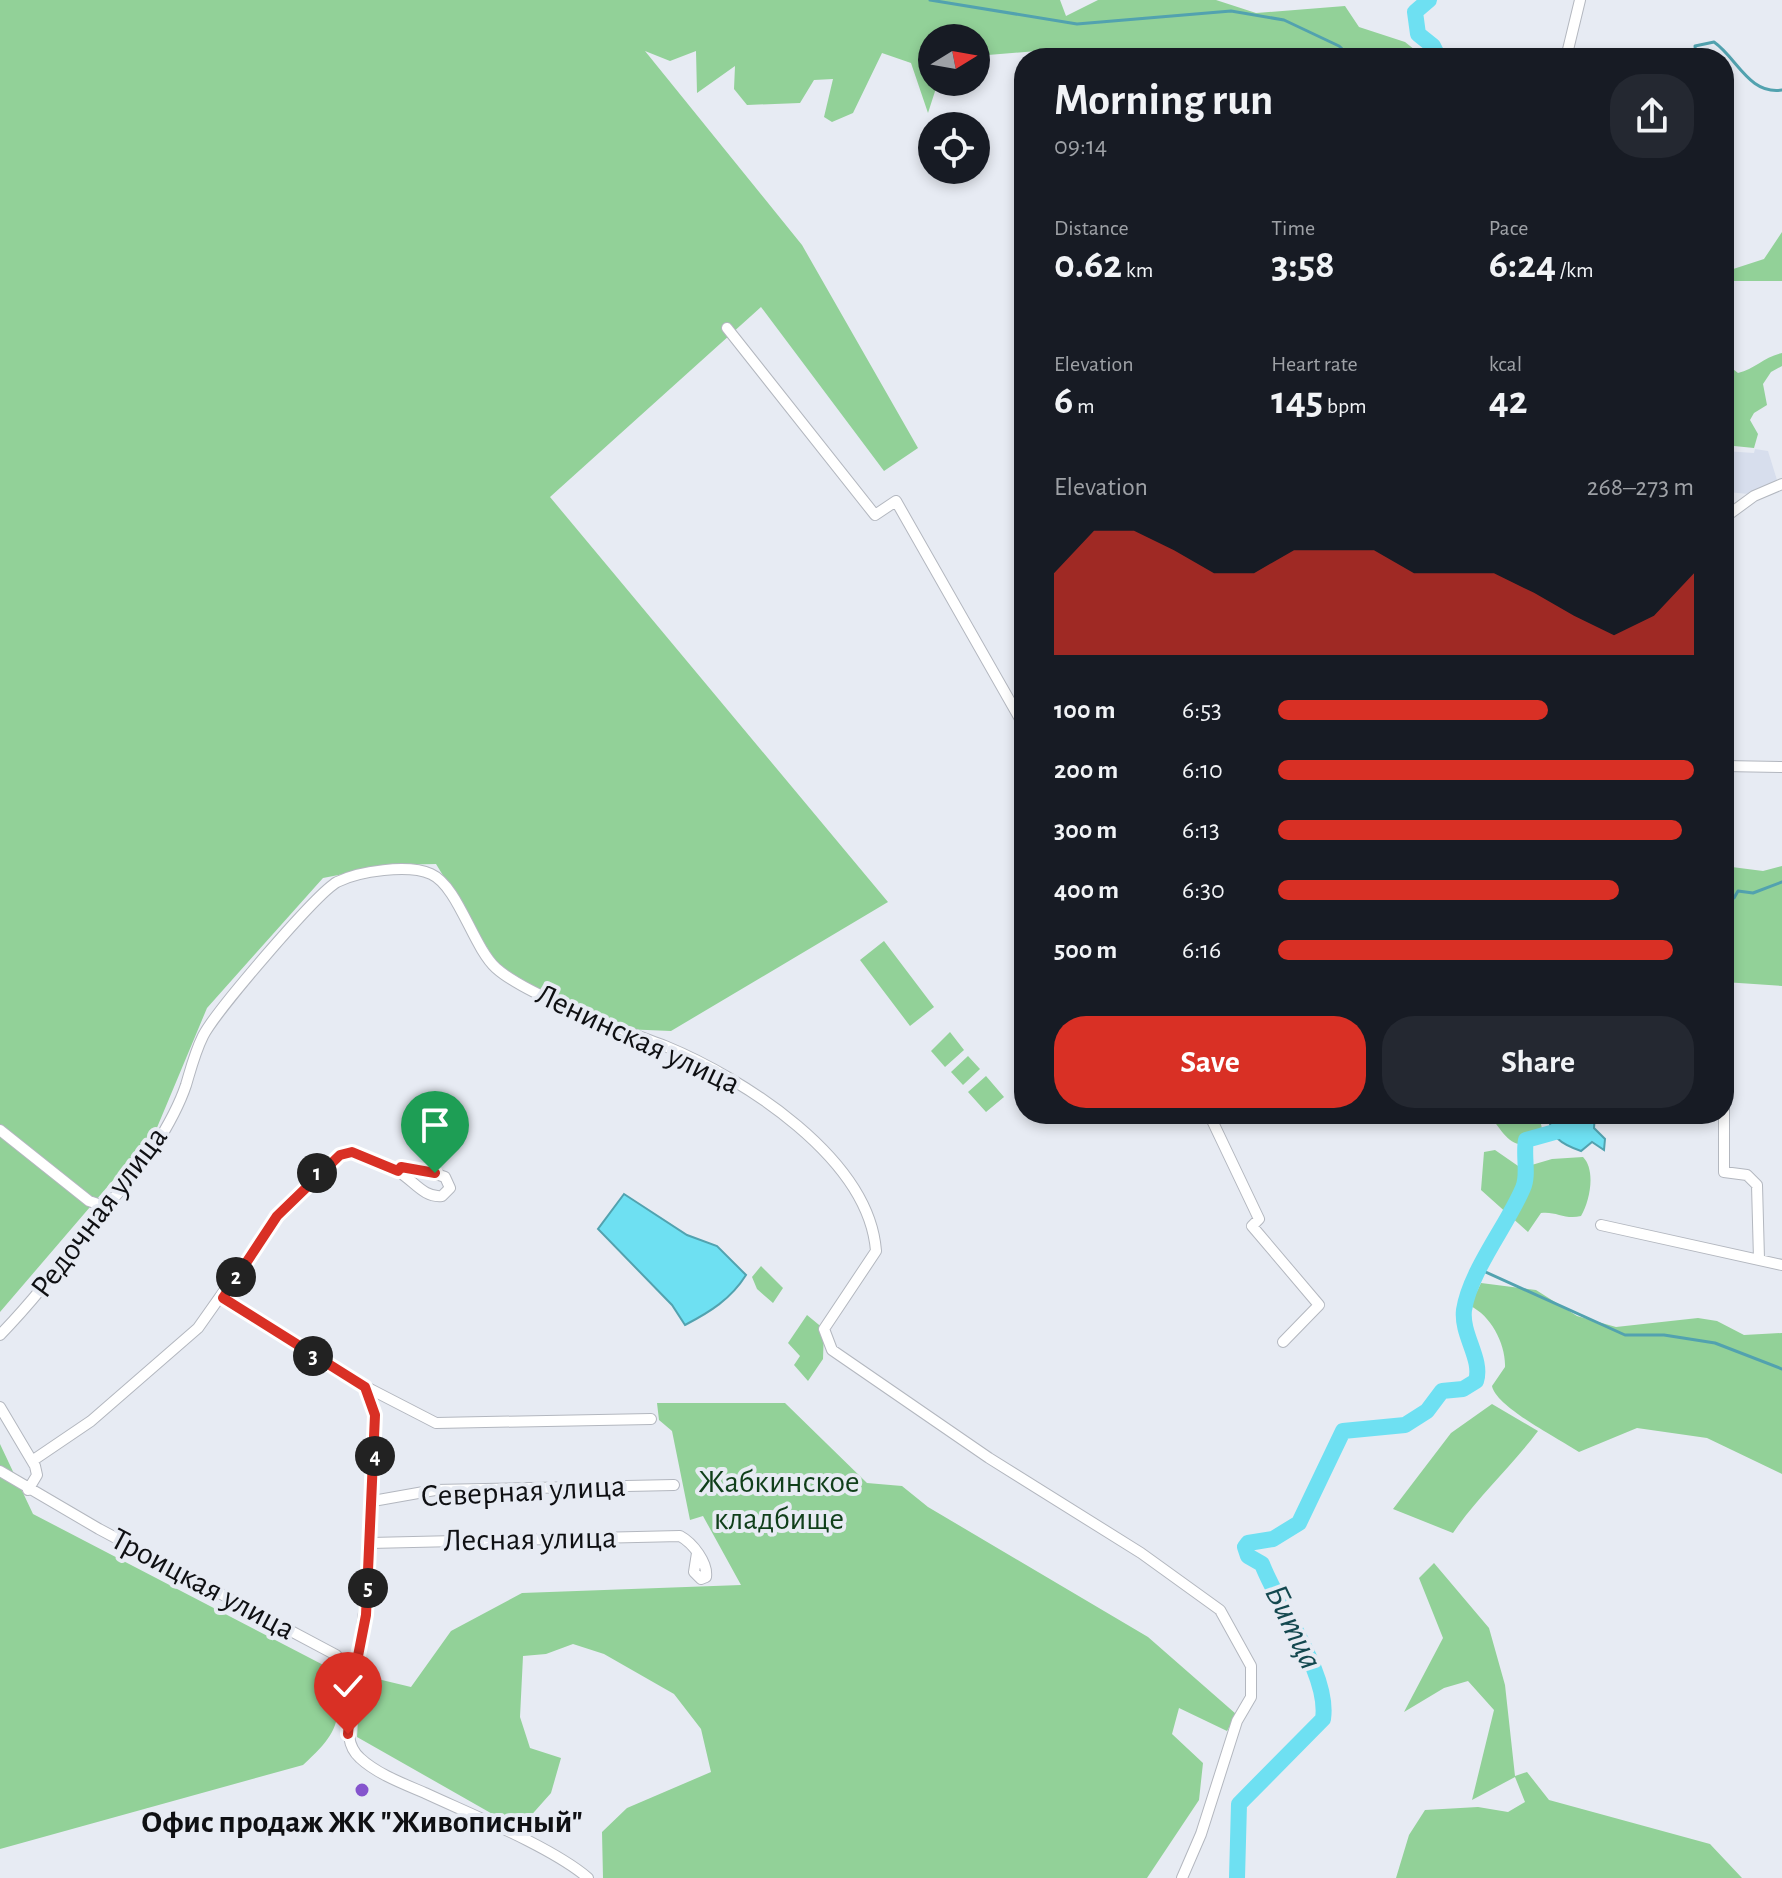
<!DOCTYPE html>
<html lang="en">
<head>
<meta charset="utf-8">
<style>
	body { margin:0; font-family:"Alegreya Sans",sans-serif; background:#242831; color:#f1f3f6; height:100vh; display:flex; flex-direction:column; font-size:30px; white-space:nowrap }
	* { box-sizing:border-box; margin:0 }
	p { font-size:26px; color:#9ea1a6 }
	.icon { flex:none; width:44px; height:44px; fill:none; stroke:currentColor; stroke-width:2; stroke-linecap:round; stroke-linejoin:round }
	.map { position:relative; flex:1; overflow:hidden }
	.panel { position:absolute; left:1014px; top:48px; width:720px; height:1076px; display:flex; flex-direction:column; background:#171b24; border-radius:32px; box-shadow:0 4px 12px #0003 }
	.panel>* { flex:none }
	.needle { width:52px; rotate:79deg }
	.controls { position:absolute; left:918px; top:24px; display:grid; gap:16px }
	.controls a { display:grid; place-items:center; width:72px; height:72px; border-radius:50%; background:#171b24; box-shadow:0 4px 12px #0003; font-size:40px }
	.pin { position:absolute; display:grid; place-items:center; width:68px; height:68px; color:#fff; margin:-82px -34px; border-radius:50% 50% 50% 0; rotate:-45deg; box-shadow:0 0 8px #0007 }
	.pin .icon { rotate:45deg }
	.km { position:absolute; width:40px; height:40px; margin:-20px; border-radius:50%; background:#222; color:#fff; font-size:22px; line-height:40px; text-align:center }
	.round { display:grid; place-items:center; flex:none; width:84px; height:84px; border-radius:32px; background:#242831 }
	.overview { display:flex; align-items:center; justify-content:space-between; height:136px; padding:0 40px }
	h1 { font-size:44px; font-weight:700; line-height:60px }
	.metrics { display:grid; grid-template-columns:repeat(3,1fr); gap:12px; height:136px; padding:8px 40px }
	.metrics div { display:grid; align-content:center }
	.metrics b { font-size:40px; font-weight:700 }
	.metrics small { font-size:22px; font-weight:400 }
	.metrics p { font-size:22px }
	.chart { height:224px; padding:16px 40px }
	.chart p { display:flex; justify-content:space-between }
	.chart svg { width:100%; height:144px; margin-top:8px; fill:#d93025; opacity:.7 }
	.cta { display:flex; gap:16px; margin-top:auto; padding:16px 40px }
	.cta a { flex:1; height:92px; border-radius:32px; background:#d93025; color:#fff; font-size:32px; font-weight:700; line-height:92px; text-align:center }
	.cta a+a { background:#242831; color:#f1f3f6 }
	ul { padding:0 40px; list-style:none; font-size:26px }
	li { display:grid; grid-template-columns:128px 96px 1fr; align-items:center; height:60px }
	li i { height:20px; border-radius:10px; background:#d93025 }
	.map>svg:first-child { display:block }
</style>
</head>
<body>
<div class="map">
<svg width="1782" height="1878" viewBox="0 0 1782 1878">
	<rect width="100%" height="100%" fill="#e7ebf3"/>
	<path fill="#d7deed" d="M1755 449 1768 451 1777 480 1748 494 1728 492 1727 500H1724V451L1754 453Z"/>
	<path fill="#92d198" d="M0 0H1060L1066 16 1098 0H1216L1256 13 1345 6 1359 27 1405 42 1425 58H1079L1061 49 976 56V38H932V82H938L928 113 911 63 882 53 853 113 832 122 824 117 833 79 814 80 800 103 747 105 734 89 735 66 697 93 696 51 670 61 645 51 802 245 918 448 884 471 761 307 550 497 888 902 671 1031 623 1029 501 970 436 864 390 865 323 878 207 1008 156 1130 0 1312Z
		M1782 232V281H1724V272L1764 259Z
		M1782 353V366L1771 372 1763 384 1767 405 1754 413 1750 420 1758 434 1754 448 1724 445V362L1738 373C1755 369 1764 357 1782 353Z
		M1724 866 1763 871 1782 866V986L1724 982Z
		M884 941 934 1007 910 1026 860 960Z
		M950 1032 964 1050 945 1067 931 1051Z
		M968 1056 980 1069 963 1085 951 1072Z
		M986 1076 1004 1097 986 1112 968 1092Z
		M1488 1114H1539L1542 1129 1539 1138C1511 1156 1504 1131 1488 1114Z
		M1495 1150 1521 1168 1552 1159 1583 1157C1596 1170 1590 1201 1581 1216 1565 1220 1556 1211 1541 1213L1528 1232 1481 1190 1484 1152Z
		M761 1266 783 1288 773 1303 757 1289 752 1277Z
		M1481 1283 1536 1290 1577 1316 1616 1327 1698 1318 1717 1321 1744 1335 1782 1333V1474L1707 1438 1637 1428 1579 1452C1558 1438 1496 1407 1492 1386L1505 1367C1506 1345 1491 1315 1470 1306Z
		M807 1315 824 1329 823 1359 808 1381 794 1365 800 1356 788 1343Z
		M657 1403H785L867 1483 902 1486 928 1507 1148 1637 1236 1714 1227 1731 1179 1708 1172 1734 1203 1763 1199 1800 1147 1878H603L602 1832 627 1808 711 1772 701 1729 674 1694 604 1654 573 1644 546 1654 523 1656 520 1717 530 1748 561 1758 551 1793 519 1829 357 1737 361 1675 411 1687 451 1631 522 1593 741 1585 703 1516 690 1520 672 1431 659 1420Z
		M1492 1404 1538 1431C1511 1467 1478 1496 1453 1533L1393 1509 1451 1433Z
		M0 1444 33 1514 333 1670C342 1720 341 1730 303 1765L0 1849Z
		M1434 1563 1489 1628 1505 1685 1515 1776 1527 1772 1549 1800 1710 1844 1742 1878H1396L1409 1835 1425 1810 1478 1807 1508 1812 1525 1802 1515 1777 1472 1800 1494 1710 1468 1681 1444 1688 1404 1712 1443 1638 1419 1578Z"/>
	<path fill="#6ee0f2" stroke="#52a2af" stroke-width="2" d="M1549 1114H1595L1594 1128 1605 1139 1604 1150 1592 1142 1581 1151C1561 1144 1549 1137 1549 1114Z
		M624 1194 687 1235 717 1246 746 1275C731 1299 710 1312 685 1325L672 1305 598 1229Z"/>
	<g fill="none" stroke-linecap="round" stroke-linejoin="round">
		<path stroke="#52a2af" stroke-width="3" d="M930 0 1077 24 1231 11 1284 20 1339 46 1352 58
			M1696 58 1695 46 1714 42C1737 58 1749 95 1782 90
			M1724 897 1734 898 1738 891 1753 893 1782 882
			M1481 1270 1625 1335H1664L1715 1343 1782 1369"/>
		<path stroke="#6ee0f2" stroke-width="16" d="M1429 0 1415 12 1418 34 1433 46 1439 58
			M1237 1878 1239 1804 1323 1719C1330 1674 1278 1607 1262 1564L1248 1556 1245 1547 1248 1543 1273 1539 1299 1523 1343 1431 1405 1425 1427 1411 1442 1391 1463 1389 1476 1381C1483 1359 1461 1335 1464 1310 1470 1271 1508 1224 1523 1188 1529 1175 1523 1155 1526 1140L1569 1128 1568 1114"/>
		<defs>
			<path id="minor" d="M1566 58 1580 0
				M727 328 875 515 896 501 1024 726
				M1724 518 1754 496 1782 484
				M1724 766 1782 767
				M1724 1071V1172L1747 1175 1757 1185 1759 1259
				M1209 1114 1259 1219 1252 1226 1319 1305 1283 1342
				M0 1130 89 1201 107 1207
				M1601 1225 1782 1265
				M223 1298 341 1374 436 1423 651 1419
				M0 1335C39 1295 71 1251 106 1207 122 1188 141 1169 154 1148 166 1129 179 1106 186 1085 191 1068 195 1052 203 1036 215 1012 316 894 337 882 359 871 408 864 431 874 458 886 473 947 496 968 527 996 623 1030 665 1046 743 1078 869 1158 876 1251L824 1329 832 1350 989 1458 1141 1553 1220 1610 1251 1666V1697L1237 1721 1201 1834 1182 1878
				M0 1407 35 1466 37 1475 28 1490
				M32 1461 91 1421 198 1328 277 1216 329 1162 352 1152C368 1157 385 1163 399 1172 414 1181 424 1198 442 1196L450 1188 445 1177C431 1172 416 1167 401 1167L398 1171
				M0 1471 99 1529 336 1655C369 1689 332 1733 360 1758 377 1774 404 1784 425 1793 470 1814 552 1847 588 1878
				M373 1501 435 1490 674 1485
				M370 1543 680 1536C693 1543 708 1563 706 1577L701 1579 694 1572 697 1553
				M347 1669 358 1656 369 1576 375 1415 365 1387"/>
		</defs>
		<use href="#minor" stroke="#b3b7bf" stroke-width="12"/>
		<use href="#minor" stroke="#fff" stroke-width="10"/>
	</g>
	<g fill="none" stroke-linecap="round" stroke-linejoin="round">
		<defs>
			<path id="route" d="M348 1734 353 1682 347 1669 358 1656 366 1615 375 1415 365 1387 223 1298 277 1216 340 1155 352 1152 398 1171 401 1167 435 1173"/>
		</defs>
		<use href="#route" stroke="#fff" stroke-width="16"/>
		<use href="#route" stroke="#d93025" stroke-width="10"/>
	</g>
	<circle fill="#8554cd" stroke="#e7ebf3" stroke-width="3" cx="362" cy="1790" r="8"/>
	<g text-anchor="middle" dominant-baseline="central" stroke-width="8" stroke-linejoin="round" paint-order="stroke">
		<g font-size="32" fill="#0f1013" stroke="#e7ebf3">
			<text transform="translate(638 1039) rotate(25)">Ленинская улица</text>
			<text transform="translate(99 1212) rotate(-53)">Редочная улица</text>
			<text transform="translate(523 1491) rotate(-3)">Северная улица</text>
			<text transform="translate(530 1539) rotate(-1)">Лесная улица</text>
			<text transform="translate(203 1584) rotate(28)">Троицкая улица</text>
		</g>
		<g font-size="32" fill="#103f1a" stroke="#e7ebf3">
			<text x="779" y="1482">Жабкинское<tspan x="779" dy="37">кладбище</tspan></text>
		</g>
		<g font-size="32" font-weight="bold" fill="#0f1013" stroke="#e7ebf3">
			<text x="362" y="1822">Офис продаж ЖК "Живописный"</text>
		</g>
		<g font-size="34" font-style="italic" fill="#14484f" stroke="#e7ebf3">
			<text transform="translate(1293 1627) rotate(64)">Битца</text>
		</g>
	</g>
</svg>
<div class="controls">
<a><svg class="needle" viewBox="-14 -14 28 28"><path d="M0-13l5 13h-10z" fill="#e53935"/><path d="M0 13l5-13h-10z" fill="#9ea1a6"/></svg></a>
<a><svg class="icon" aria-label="locate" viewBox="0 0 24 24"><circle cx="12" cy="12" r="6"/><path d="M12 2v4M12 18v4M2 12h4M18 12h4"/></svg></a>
</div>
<div class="pin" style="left:435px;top:1173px;background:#1e9e55"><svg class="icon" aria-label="arrive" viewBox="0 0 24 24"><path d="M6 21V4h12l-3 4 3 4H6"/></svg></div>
<div class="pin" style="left:348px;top:1734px;background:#d93025"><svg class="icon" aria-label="check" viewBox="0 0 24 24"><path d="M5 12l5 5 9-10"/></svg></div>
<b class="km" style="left:317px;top:1173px">1</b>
<b class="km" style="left:236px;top:1277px">2</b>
<b class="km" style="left:313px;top:1356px">3</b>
<b class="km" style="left:375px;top:1456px">4</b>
<b class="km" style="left:368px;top:1588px">5</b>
<section class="panel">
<div class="overview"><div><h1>Morning run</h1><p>09:14</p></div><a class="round"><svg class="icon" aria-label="share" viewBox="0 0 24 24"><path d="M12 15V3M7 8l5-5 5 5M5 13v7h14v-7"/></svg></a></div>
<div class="metrics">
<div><p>Distance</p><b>0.62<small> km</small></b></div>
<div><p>Time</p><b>3:58</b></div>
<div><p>Pace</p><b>6:24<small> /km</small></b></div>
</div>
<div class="metrics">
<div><p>Elevation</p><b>6<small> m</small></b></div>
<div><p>Heart rate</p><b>145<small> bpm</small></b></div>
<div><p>kcal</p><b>42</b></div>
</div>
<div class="chart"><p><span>Elevation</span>268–273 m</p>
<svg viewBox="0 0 160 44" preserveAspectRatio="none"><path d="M0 44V19L10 6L20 6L30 12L40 19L50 19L60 12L70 12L80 12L90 19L100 19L110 19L120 25L130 32L140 38L150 32L160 19V44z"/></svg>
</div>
<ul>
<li><b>100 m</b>6:53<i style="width:65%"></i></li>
<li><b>200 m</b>6:10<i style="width:100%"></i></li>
<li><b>300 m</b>6:13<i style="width:97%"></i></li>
<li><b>400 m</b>6:30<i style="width:82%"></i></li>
<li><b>500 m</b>6:16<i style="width:95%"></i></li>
</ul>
<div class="cta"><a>Save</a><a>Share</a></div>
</section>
</div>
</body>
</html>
